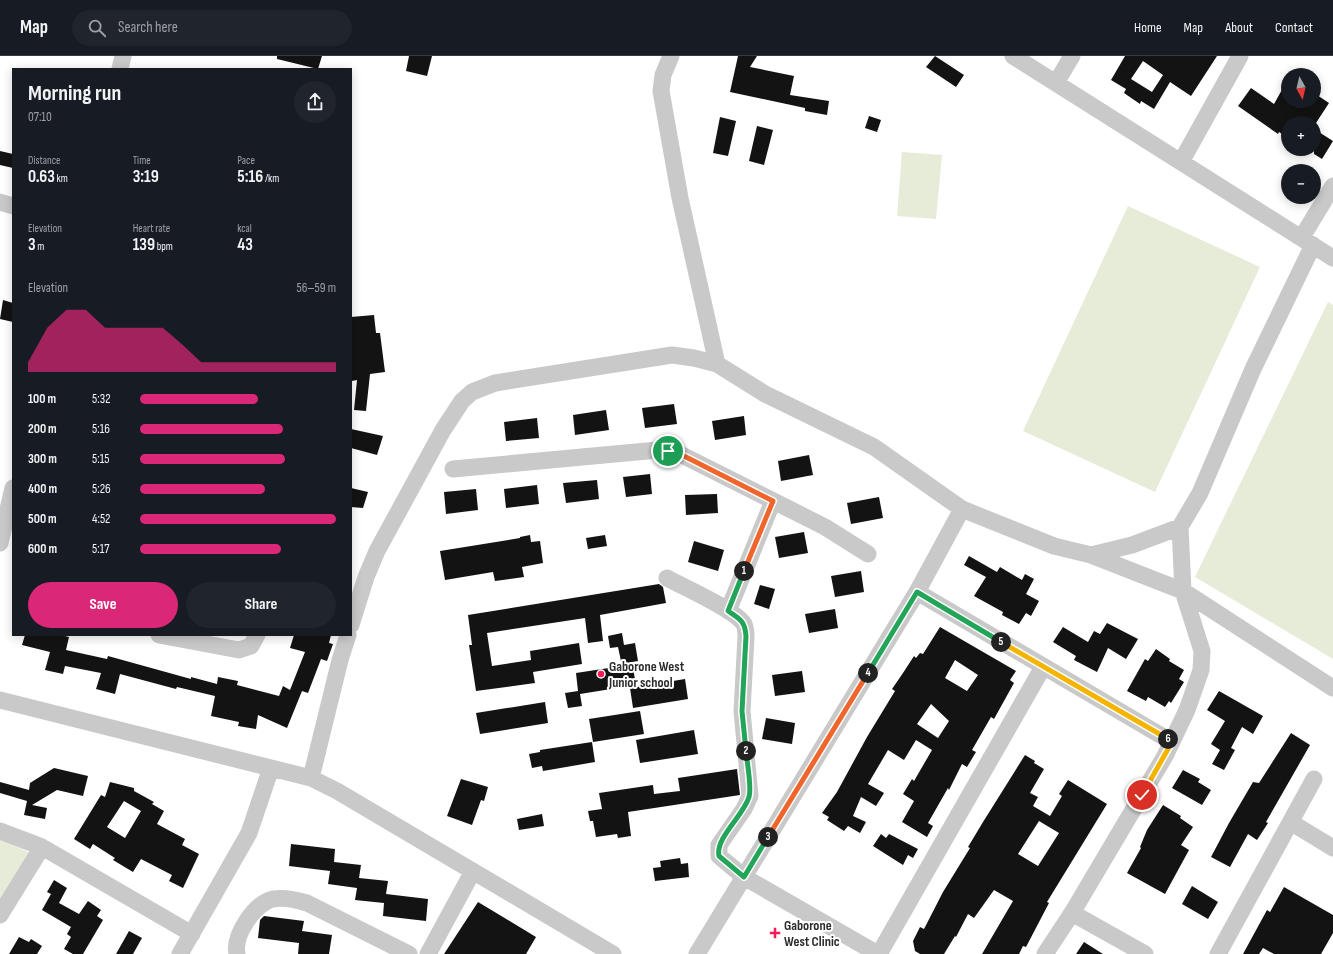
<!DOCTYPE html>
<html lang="en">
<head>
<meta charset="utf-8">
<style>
	body { margin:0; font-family:"Sofia Sans Condensed",sans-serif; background:#20242c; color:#f1f3f6; height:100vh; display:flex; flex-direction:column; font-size:15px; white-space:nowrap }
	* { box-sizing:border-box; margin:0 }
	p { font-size:13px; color:#9ea1a6 }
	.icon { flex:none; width:22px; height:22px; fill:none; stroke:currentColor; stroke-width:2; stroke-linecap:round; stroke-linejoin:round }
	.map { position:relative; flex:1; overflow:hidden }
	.panel { position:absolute; left:12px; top:12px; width:340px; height:568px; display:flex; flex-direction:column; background:#171b24; border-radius:0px; box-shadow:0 2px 10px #0003 }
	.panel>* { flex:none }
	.needle { width:26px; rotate:172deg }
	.controls { position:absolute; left:1281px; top:12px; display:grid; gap:8px }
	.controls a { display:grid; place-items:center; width:40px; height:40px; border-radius:50%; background:#171b24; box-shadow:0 2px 10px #0003; font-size:20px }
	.pin { position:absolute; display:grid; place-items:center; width:34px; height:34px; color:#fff; margin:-17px; border:2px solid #fff; border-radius:50%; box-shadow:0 1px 4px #0007 }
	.km { position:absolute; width:20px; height:20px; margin:-10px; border-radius:50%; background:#222; color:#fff; font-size:11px; line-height:20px; text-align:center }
	.round { display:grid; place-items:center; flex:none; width:42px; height:42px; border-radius:21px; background:#20242c }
	.overview { display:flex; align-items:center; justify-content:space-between; height:68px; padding:0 16px }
	h1 { font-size:22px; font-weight:700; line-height:30px }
	.stats { display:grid; grid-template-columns:repeat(3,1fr); gap:6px; height:68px; padding:4px 16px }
	.stats div { display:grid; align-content:center }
	.stats b { font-size:17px; font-weight:700 }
	.stats small { font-size:11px; font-weight:400 }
	.stats p { font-size:11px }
	.chart { height:112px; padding:8px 16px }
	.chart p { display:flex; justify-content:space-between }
	.chart svg { width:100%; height:72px; margin-top:4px; fill:#db2777; opacity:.7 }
	.cta { display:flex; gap:8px; margin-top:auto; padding:8px 16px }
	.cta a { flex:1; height:46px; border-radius:24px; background:#db2777; color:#fff; font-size:16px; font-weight:700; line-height:46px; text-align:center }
	.cta a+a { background:#20242c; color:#f1f3f6 }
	ul { padding:0 16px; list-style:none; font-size:13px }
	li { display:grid; grid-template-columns:64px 48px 1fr; align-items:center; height:30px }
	li i { height:10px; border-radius:5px; background:#db2777 }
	header { display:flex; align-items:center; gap:24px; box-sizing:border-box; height:56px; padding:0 20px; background:#171b24; border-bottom:1px solid #363941 }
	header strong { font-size:19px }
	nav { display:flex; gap:22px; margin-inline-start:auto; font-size:14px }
	.search { width:280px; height:36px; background:#20242c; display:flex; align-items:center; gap:10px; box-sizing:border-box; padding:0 14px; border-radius:22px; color:#9ea1a6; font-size:15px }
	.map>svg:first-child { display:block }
</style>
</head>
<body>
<header>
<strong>Map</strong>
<div class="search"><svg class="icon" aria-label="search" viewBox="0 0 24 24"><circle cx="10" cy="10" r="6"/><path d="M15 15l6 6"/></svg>Search here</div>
<nav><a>Home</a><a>Map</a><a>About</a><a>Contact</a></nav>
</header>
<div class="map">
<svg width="1333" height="898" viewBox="0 0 1333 898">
	<rect width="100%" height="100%" fill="#fff"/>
	<path fill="#e6ecd7" d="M902 96 942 99 936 163 897 160Z
		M1128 150 1260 211 1155 436 1023 375Z
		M1328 246 1333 249V603L1195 521Z
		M0 782 30 797 0 843Z"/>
	<path fill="#131313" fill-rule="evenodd" d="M277 0H322L318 13 277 3Z
		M409 0H432L427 20 406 15Z
		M738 0H757L750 11 794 20 790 39 829 45 827 59 805 55V52L730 36Z
		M935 0 964 19 956 31 926 11Z
		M1125 0H1217L1191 40 1170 26 1154 53 1141 45 1140 48 1124 37 1126 33 1111 24ZM1143 5 1163 19 1152 36 1131 23Z
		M1288 23V45H1314V37L1329 47 1316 67H1288V82L1279 76 1278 78 1238 50 1251 32 1274 48Z
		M869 60 881 64 877 76 865 72Z
		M720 61 736 65 728 100 713 97Z
		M757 70 773 74 764 109 749 105Z
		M1314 73 1333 85 1322 103 1314 98Z
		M0 95 13 98V112L0 109Z
		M3 244 13 247V266L0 263Z
		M374 259 376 277H380L385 316 370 318 366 355 354 354 357 324 352 325 351 316V261Z
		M674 348 677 368 645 372 642 352Z
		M606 354 609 374 575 379 573 359Z
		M744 360 746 379 715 384 712 365Z
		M537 362 539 382 506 385 504 366Z
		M351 373 383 380 377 399 351 392Z
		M809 399 813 419 781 425 778 405Z
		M650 418 652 438 626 441 623 421Z
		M597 424 599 443 566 447 563 427Z
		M537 429 539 448 506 452 504 433Z
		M351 432 368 436 363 452 351 451Z
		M476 433 478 454 446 458 444 436Z
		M717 438 718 457 686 459 685 439Z
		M879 441 883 462 851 468 847 447Z
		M804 476 808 497 779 502 775 481Z
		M530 479 531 486 540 485 543 507 522 511 524 521 495 525 493 516 445 524 440 495 520 482V481Z
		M605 479 607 490 588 493 586 482Z
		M694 485 724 494 718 515 688 506Z
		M969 500 997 516 1000 511 1022 524 1025 518 1034 523 1026 538 1039 545 1031 560 1026 557 1019 568 1002 559 1003 556 974 540 986 521 964 509Z
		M861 515 864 536 835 541 831 520Z
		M659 528 663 531 666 547 600 559 603 585 588 587 585 562 487 577 492 610 531 604 530 595 579 587 582 608 533 616 535 627 476 635 469 589H472L468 559Z
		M760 529 775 533 769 553 754 548Z
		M835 553 838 572 809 577 805 558Z
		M1107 567 1138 583 1126 603 1108 592 1097 616 1074 604 1076 600 1053 586 1063 571 1088 586 1094 575 1100 578Z
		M940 571 1016 615 1010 624 1014 627 994 663 991 661 972 694 976 696 967 711 962 708 949 734 948 732 928 767 933 770 927 781 902 766 914 745 903 738 912 723 914 725 932 694 916 684 904 704 888 694 868 728 884 737 876 750 861 741 853 760 866 766 860 777 848 770 844 775 827 764 829 761 822 757 837 736 867 681 895 635 892 633 903 617 914 600 916 602 920 597 923 598ZM955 604 978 619 967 635 945 622ZM931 648 949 665 938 682 917 668Z
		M622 577 624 589 635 587 638 605 632 606 636 629 580 638 582 650 568 652 565 637 578 635 576 617 622 610 618 591 610 592 608 580Z
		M25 579H61L69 581 66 594 107 603 108 600 191 623V621L217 628 218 621 238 625 237 629 279 640 283 630 290 634 305 596 290 592 294 579H331L329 587 333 588 327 605 321 603 308 637 302 635 287 672 258 659 256 673 238 670 239 666 211 660 215 640 177 631 176 633 120 618 115 638 96 633 101 617 65 610 63 618 45 614 50 596 22 589Z
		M1156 593 1170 603 1169 605 1184 614 1179 623 1184 626 1171 647 1169 645 1165 651 1148 641 1146 645 1127 635 1145 603 1148 605Z
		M802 615 805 636 775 640 772 619Z
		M685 623 688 643 633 652 630 632Z
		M1219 635 1263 660 1253 678 1242 671 1231 692 1235 694 1224 714 1212 708 1220 694 1211 688 1225 665 1207 654Z
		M545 646 548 667 480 678 476 657Z
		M640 655 644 678 593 686 589 663Z
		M766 662 795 667 792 688 762 683Z
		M694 674 698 698 640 707 636 684Z
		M1291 677 1310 689 1266 766 1268 767 1257 784 1248 778 1230 811 1211 801 1229 767 1253 726 1259 727Z
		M592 686 595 706 543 715 542 710 532 712 529 698 540 696V694Z
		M1025 699 1035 705 1034 707 1044 713 1030 737 1038 741 1033 750 1050 760 1062 740 1059 738 1068 724 1107 748 1047 846 1049 847 1026 891 1023 890 1019 898H982L1013 845 994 834 974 862 968 858 956 881 955 880 944 898H920L915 895 913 885 920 871 924 873 943 836 970 792 968 791 983 766ZM1039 765 1059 777 1038 810 1018 798Z
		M54 712 88 720 83 740 57 734 32 749 47 752 45 763 24 759 27 745 0 737V726L29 734 30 727Z
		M737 713 740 739 628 756 631 780 618 782 617 778 596 781 593 765H590L588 755 602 753 599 737 653 729 654 738 680 735 678 722Z
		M1183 714 1200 723 1198 726 1211 734 1202 749 1172 732Z
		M461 723 488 731 484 745 481 744 472 769 447 760Z
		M110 726 134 732V735L154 746 152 748 164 755 157 768 185 783 182 789 199 798 183 832 169 825 172 819 141 803 133 816 113 804 115 802 93 788 90 793 74 783 101 739 105 741ZM124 745 141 755 125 782 107 771Z
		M1163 749 1181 760 1180 762 1193 771 1181 789 1189 794 1165 838 1127 817 1141 792 1140 791 1147 774Z
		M542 758 544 770 519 774 517 763Z
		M881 778 886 782 889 778 918 793 913 802 908 799 903 809 873 790Z
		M291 788 335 793 334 806 361 809 359 822 388 825 386 838 428 843 426 865 383 860 384 847 355 844 357 832 328 828 330 815 289 810Z
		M680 802 681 808 688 807 689 821 655 825 653 812 661 811 660 805Z
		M54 824 67 832 59 847 79 858 88 845 101 854 97 860 103 864 83 898H73L64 893 71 881 67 878 71 871 42 854 51 838 47 836Z
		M1192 830 1218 846 1208 863 1182 848Z
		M1284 831 1333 859V877L1321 898H1274L1263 892 1259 898H1243L1267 854 1270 856Z
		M478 846 536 881 526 898H444Z
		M264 860 304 865 302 875 332 879 329 898H298L299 887 258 882 260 864Z
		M129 875 142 882 133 898H116Z
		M19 881 29 886 31 883 42 890 37 898H9Z
		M1084 886 1103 898H1076Z"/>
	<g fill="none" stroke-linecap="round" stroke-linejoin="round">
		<path stroke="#c9c9c9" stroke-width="17" d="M671 0 663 19 661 35 680 142 717 308
			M1013 0 1333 202
			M120 13 123 0
			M1056 27 1072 0
			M1181 106 1240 0
			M0 146 13 150
			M1302 181 1333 130
			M453 413 658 394 680 398 825 471 868 498
			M962 453 1054 490 1091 499 1183 535 1333 632
			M0 487 13 432
			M1091 499 1132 489 1180 471
			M667 522C685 532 734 553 744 568 746 572 746 577 746 581L742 655 750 740 744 753 719 789V800L744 821 878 898
			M917 536 1172 686
			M728 555 773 445
			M351 569 366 521 377 495 443 374 462 345 472 336 495 327 672 299 694 302 717 308 765 338 874 391 962 453 917 536 697 898
			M159 579 239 594 251 590 257 579
			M0 644 311 722 337 735 613 898
			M311 722 340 604 348 579
			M1292 767 1333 792
			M0 775 42 791 192 878
			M1072 857 1145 898
			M0 859 42 791
			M180 898 249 777 271 712
			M237 898C233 879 255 847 273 843 284 841 297 844 307 847L409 898
			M428 898 473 815
			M879 898 1043 611
			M1045 898 1072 857 1165 700 1187 654 1201 614 1202 595 1183 535 1180 471 1200 437 1253 313 1313 189
			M1218 898 1314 723"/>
	</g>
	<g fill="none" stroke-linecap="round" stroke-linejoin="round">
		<defs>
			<path id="split-1" d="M668 395 680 398 773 445 744 515"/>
			<path id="split-2" d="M744 515 728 555C740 563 745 565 746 580L742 655 746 695"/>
			<path id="split-3" d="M746 695C747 706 752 732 749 741 744 759 715 782 719 800L744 821 768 781"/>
			<path id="split-4" d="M768 781 868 617"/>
			<path id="split-5" d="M868 617 917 536 1001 586"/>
			<path id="split-6" d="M1001 586 1168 683"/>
			<path id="split-7" d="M1142 739 1172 686 1168 683"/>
		</defs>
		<use href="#split-1" stroke="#fff" stroke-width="8"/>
		<use href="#split-2" stroke="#fff" stroke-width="8"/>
		<use href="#split-3" stroke="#fff" stroke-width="8"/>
		<use href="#split-4" stroke="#fff" stroke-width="8"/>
		<use href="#split-5" stroke="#fff" stroke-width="8"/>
		<use href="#split-6" stroke="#fff" stroke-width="8"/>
		<use href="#split-7" stroke="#fff" stroke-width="8"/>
		<use href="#split-1" stroke="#f0652b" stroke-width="5"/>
		<use href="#split-2" stroke="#22a559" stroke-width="5"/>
		<use href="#split-3" stroke="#22a559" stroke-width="5"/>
		<use href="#split-4" stroke="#f0652b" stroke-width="5"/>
		<use href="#split-5" stroke="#22a559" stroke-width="5"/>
		<use href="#split-6" stroke="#f5b400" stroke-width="5"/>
		<use href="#split-7" stroke="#f5b400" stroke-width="5"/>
	</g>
	<g fill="#f71a56" stroke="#fff" stroke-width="1.5">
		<circle cx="601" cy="618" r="4"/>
		<path d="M773 871h4v4h4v4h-4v4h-4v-4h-4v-4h4z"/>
	</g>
	<g text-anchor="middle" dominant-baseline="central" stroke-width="4" stroke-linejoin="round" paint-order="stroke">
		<g font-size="14" font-weight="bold" fill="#2c2c2c" stroke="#fff" text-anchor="start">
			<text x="609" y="610">Gaborone West<tspan x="609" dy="16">Junior school</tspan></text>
			<text x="784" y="869">Gaborone<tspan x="784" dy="16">West Clinic</tspan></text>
		</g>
	</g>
</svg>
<div class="controls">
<a><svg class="needle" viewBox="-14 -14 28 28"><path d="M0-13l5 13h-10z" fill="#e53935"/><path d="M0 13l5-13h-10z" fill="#9ea1a6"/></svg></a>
<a>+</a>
<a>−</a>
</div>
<div class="pin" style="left:668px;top:395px;background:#1e9e55"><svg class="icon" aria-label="arrive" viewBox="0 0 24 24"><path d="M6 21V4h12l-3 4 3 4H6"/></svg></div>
<div class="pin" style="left:1142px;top:739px;background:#d93025"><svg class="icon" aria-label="check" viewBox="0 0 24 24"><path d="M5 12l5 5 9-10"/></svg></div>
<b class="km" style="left:744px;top:515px">1</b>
<b class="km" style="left:746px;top:695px">2</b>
<b class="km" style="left:768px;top:781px">3</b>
<b class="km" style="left:868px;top:617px">4</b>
<b class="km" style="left:1001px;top:586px">5</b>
<b class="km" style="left:1168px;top:683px">6</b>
<section class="panel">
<div class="overview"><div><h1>Morning run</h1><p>07:10</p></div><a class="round"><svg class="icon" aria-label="share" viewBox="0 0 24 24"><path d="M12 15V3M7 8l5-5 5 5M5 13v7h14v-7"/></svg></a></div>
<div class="stats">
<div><p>Distance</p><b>0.63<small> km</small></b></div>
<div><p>Time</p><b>3:19</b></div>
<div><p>Pace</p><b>5:16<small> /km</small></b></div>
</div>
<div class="stats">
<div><p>Elevation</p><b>3<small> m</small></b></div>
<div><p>Heart rate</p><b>139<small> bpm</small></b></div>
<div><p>kcal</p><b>43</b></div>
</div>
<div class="chart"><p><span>Elevation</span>56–59 m</p>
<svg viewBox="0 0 160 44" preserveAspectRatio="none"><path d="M0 44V38L10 17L20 6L30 6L40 17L50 17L60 17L70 17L80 27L90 38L100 38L110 38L120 38L130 38L140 38L150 38L160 38V44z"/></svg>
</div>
<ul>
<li><b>100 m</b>5:32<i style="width:60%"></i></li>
<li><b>200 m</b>5:16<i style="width:73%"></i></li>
<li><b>300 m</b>5:15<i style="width:74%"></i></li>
<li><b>400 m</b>5:26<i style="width:64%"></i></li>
<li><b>500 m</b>4:52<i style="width:100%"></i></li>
<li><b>600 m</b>5:17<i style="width:72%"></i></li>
</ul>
<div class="cta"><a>Save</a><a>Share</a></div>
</section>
</div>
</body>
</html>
